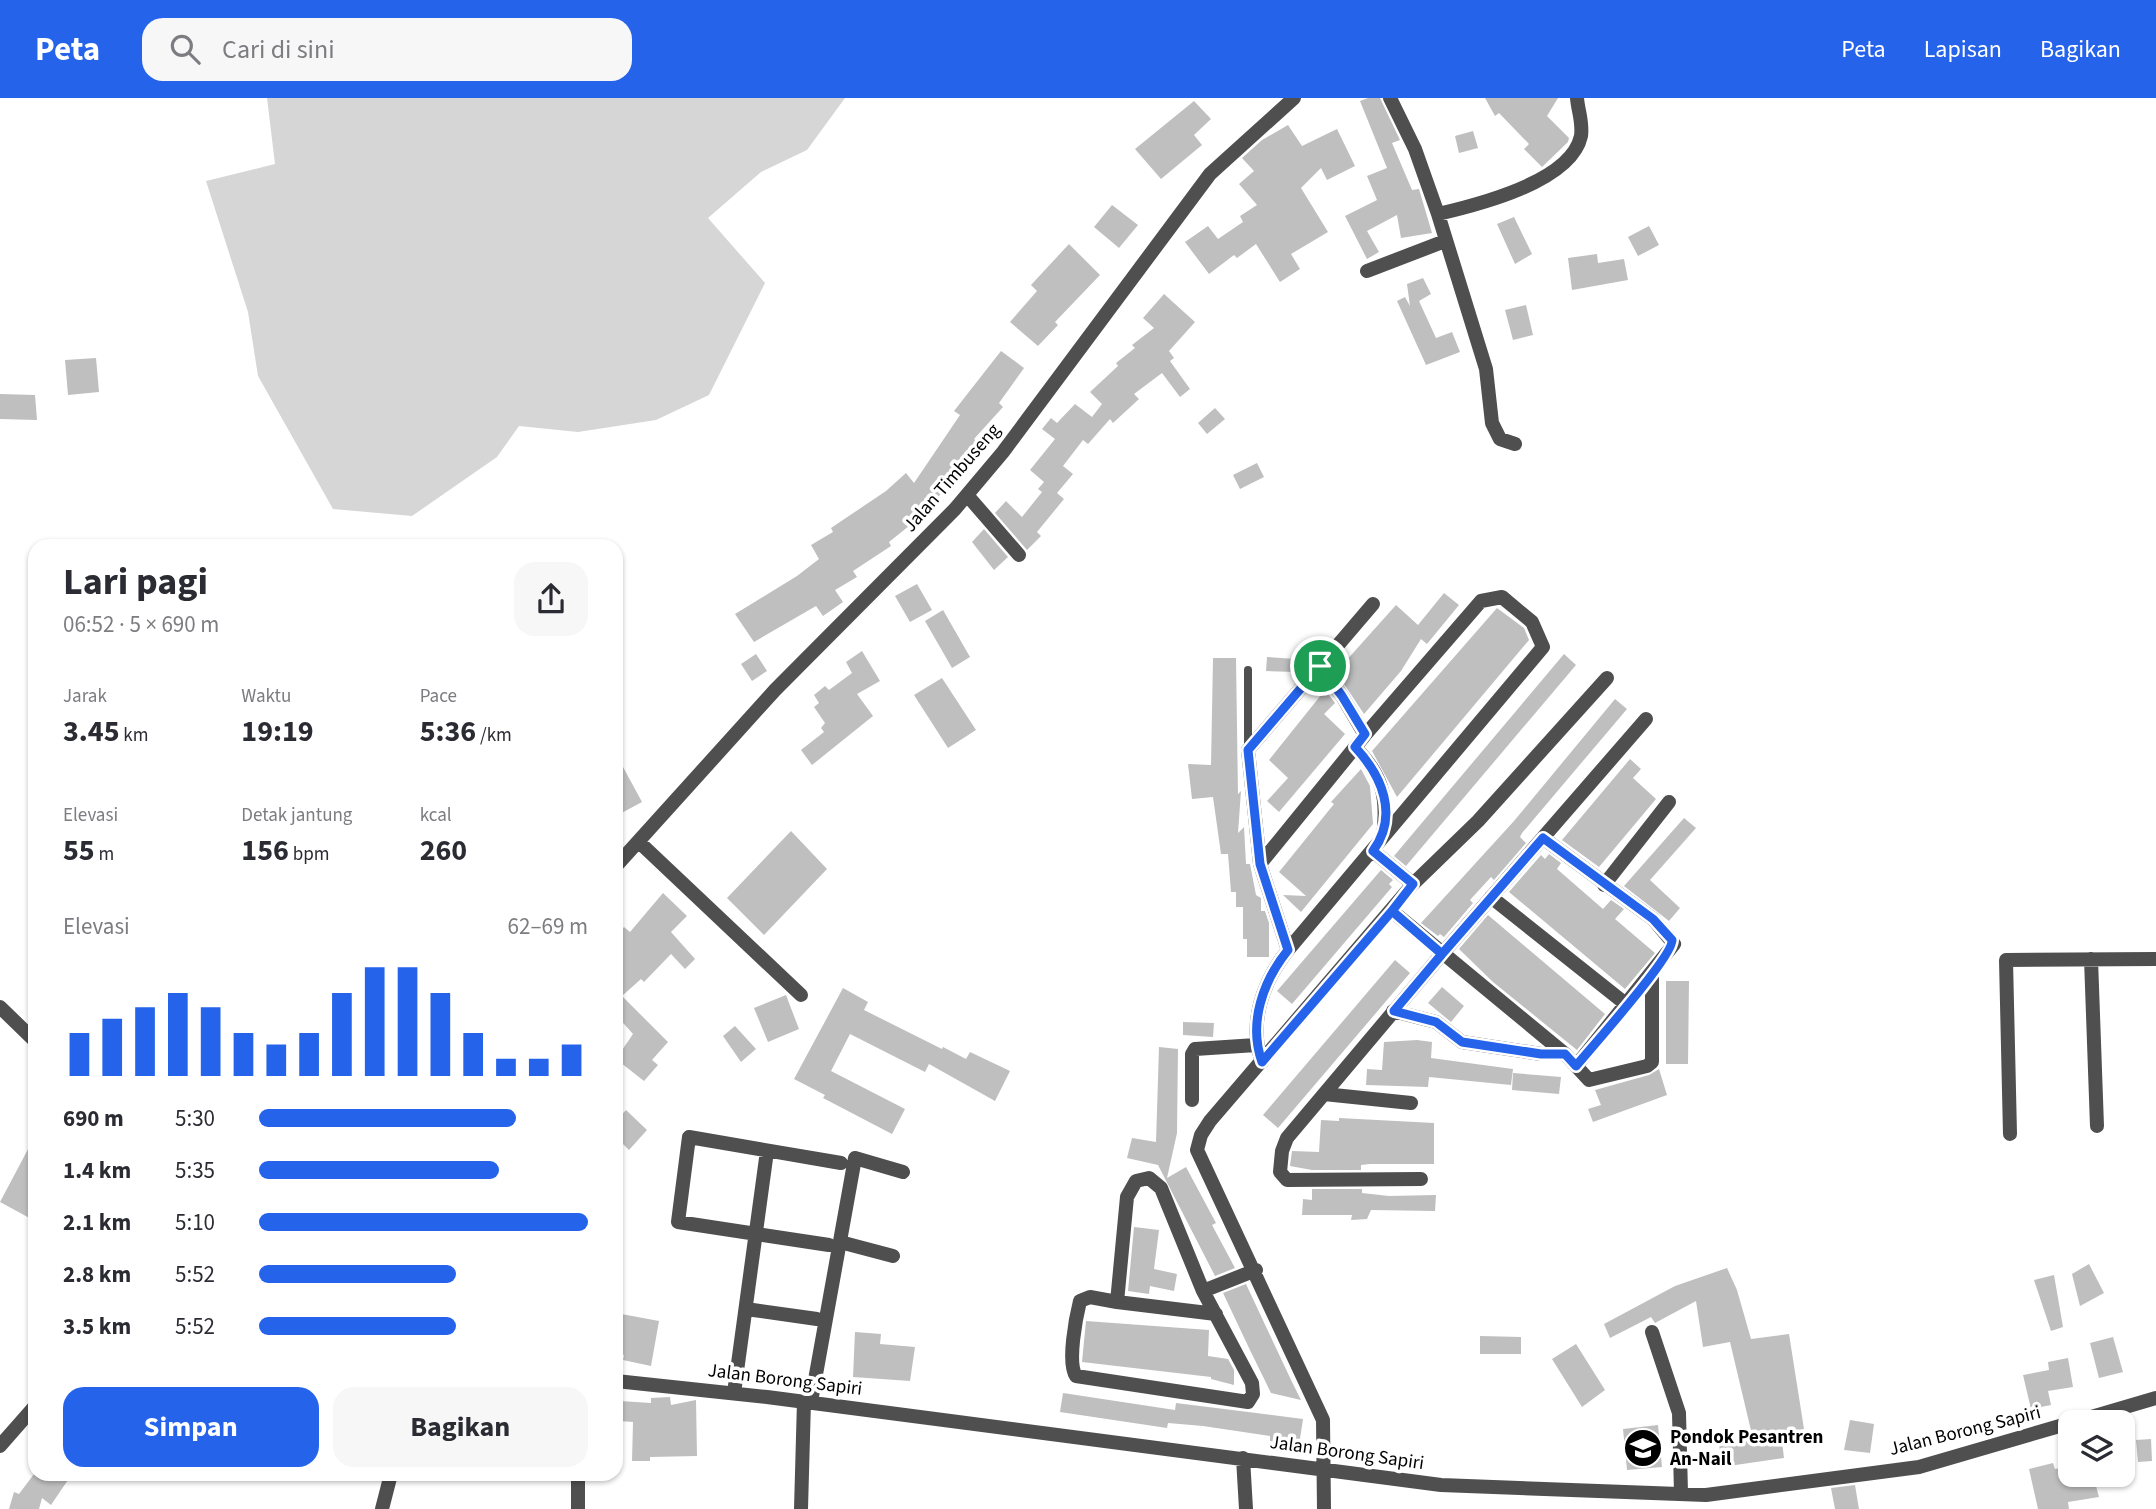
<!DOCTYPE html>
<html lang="id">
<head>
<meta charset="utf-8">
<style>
	body { margin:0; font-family:"Source Sans 3",sans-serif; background:#f7f7f7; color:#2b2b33; height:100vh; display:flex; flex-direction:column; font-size:26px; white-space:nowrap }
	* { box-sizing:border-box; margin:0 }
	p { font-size:23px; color:#7c7c81 }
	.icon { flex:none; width:38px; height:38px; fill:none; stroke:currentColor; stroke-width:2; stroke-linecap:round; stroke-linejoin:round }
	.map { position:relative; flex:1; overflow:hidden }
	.sheet { position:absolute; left:28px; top:441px; width:595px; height:942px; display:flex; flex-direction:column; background:#fff; border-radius:21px; box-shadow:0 2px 5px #0004 }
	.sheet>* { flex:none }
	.controls { position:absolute; left:2058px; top:1312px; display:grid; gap:14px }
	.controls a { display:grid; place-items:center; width:77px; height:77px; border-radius:14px; background:#fff; box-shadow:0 2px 5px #0004; font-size:35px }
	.pin { position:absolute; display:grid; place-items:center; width:60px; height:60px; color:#fff; margin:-30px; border:4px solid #fff; border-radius:50%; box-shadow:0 2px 7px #0007 }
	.round { display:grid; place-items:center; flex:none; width:74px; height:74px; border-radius:21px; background:#f7f7f7 }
	.summary { display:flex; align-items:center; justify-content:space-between; height:119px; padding:0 35px }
	h1 { font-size:38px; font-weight:700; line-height:52px }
	.metrics { display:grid; grid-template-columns:repeat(3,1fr); gap:10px; height:119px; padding:7px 35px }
	.metrics div { display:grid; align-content:center }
	.metrics b { font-size:30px; font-weight:700 }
	.metrics small { font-size:19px; font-weight:400 }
	.metrics p { font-size:19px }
	.chart { height:196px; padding:14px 35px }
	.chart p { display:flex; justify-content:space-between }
	.chart svg { width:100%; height:126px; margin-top:7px; stroke:#2563eb; stroke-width:6 }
	.action { display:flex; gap:14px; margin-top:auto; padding:14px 35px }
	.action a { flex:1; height:80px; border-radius:21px; background:#2563eb; color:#fff; font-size:28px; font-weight:700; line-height:80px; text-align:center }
	.action a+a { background:#f7f7f7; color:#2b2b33 }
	ul { padding:0 35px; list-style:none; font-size:23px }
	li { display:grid; grid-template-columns:112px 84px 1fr; align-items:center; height:52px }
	li i { height:18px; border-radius:9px; background:#2563eb }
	header { display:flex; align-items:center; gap:42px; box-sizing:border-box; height:98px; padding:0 35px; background:#2563eb; color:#fff }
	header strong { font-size:33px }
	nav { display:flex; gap:38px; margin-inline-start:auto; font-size:24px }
	.search { width:490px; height:63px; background:#f7f7f7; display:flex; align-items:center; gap:18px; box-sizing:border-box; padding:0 24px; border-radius:21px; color:#7c7c81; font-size:26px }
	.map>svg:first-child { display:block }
</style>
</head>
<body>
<header>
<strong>Peta</strong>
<div class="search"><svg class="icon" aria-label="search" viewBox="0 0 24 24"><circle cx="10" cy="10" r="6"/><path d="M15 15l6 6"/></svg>Cari di sini</div>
<nav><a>Peta</a><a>Lapisan</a><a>Bagikan</a></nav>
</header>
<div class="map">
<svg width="2156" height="1411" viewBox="0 0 2156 1411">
	<rect width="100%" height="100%" fill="#fff"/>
	<path fill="#d6d6d6" d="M267 0H845L807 52 761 74 708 120 765 185 709 297 656 322 578 334 519 328 497 359 412 418 333 411 258 278 248 214 206 83 275 66Z"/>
	<path fill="#bfbfbf" d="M1368 0H1380L1400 42 1392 45 1412 92 1419 91 1432 135 1401 140 1397 117 1367 133 1379 154 1367 161 1345 118 1377 102 1367 78 1387 70 1360 3Z
		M1485 0H1558L1547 18 1569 40 1568 44 1542 69 1524 51 1529 46 1499 15 1495 18Z
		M1194 3 1211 21 1194 37 1202 47 1161 81 1135 51Z
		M1288 27 1302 48 1337 31 1355 68 1327 82 1321 70 1301 90 1328 134 1291 156 1300 171 1280 184 1256 146 1237 160 1234 157 1209 176 1185 144 1208 128 1218 141 1243 124 1240 118 1257 107 1239 86 1254 73 1242 60 1262 42Z
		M1473 33 1478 50 1459 55 1455 38Z
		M1112 107 1138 127 1119 150 1094 129Z
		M1514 119 1532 156 1515 166 1497 126Z
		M1649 128 1659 147 1638 158 1628 139Z
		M1069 146 1100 177 1055 224 1058 227 1038 248 1010 224 1037 193 1031 187Z
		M1597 156 1598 165 1624 161 1628 182 1572 192 1568 160Z
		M1423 180 1431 196 1419 203 1436 240 1452 234 1460 254 1426 267 1397 203 1405 199 1410 208 1407 186Z
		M1164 196 1195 224 1169 253 1174 260 1170 263 1190 291 1180 299 1162 275 1134 296 1139 301 1113 325 1110 321 1088 346 1083 342 1063 368 1073 376 1057 395 1064 401 1037 434 1041 438 1027 452 995 415 1006 403 1022 419 1042 394 1038 391 1044 384 1030 372 1055 341 1042 331 1051 320 1057 325 1075 306 1092 319 1102 306 1090 294 1118 268 1116 265 1135 250 1132 247 1154 230 1143 220Z
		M1526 207 1533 237 1513 242 1505 212Z
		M1001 253 1024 270 999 305 1003 309 974 341 978 344 929 412 889 444 891 448 853 473 857 479 835 492 843 504 823 518 816 508 754 544 735 516 797 478 819 461 811 447 833 434 831 430 886 393 906 375 914 385 960 317 954 313Z
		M96 260 99 294 68 297 65 262Z
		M0 296 35 297 37 322 0 321Z
		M1215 310 1225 321 1207 336 1198 325Z
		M1257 365 1264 379 1240 391 1233 377Z
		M984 431 1008 459 994 472 972 444Z
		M917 486 932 512 910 524 895 498Z
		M1444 495 1459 507 1427 546 1421 541 1401 573 1364 616 1336 574 1396 507 1418 527Z
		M1497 510 1524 530 1529 542 1397 699 1372 653Z
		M943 512 970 559 952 570 925 523Z
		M862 553 880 583 857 596 873 618 812 667 801 652 824 634 821 630 825 625 814 609 819 605 814 597 825 588 829 592 852 575 846 564Z
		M756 556 767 573 752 583 741 566Z
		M1564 556 1576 567 1406 768 1394 758Z
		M1267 559 1296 561 1295 574 1266 573Z
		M1213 560H1236L1238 696 1241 693 1238 735 1244 729 1246 766H1250L1256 797 1261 800V813H1265L1269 825V859H1247V841H1243V809H1236V794H1231L1228 756H1221L1213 699 1192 701 1188 666 1211 667Z
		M942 580 976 632 948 650 914 597Z
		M1325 592 1335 605 1324 616 1345 636 1279 714 1267 703 1288 680 1269 662Z
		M1615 601 1627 611 1522 735 1520 739 1526 745 1494 782 1491 779 1470 802 1473 805 1444 839 1440 836 1438 838 1421 825 1514 723Z
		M616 656 642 704 616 718Z
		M1630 661 1641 671 1633 680 1656 701 1599 769 1562 742Z
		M1361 671 1370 688 1373 726 1301 814 1283 797 1306 798 1279 774 1334 706 1331 704Z
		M1684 720 1696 730 1650 782 1680 810 1669 823 1624 788Z
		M791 733 827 771 764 837 727 800Z
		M1549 756 1561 765 1557 771 1603 811 1611 802 1624 811 1615 821 1655 855 1625 891 1509 794 1541 757 1545 761Z
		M1381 772 1393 782 1389 786 1392 789 1292 906 1277 893Z
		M663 795 687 818 671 834 695 861 685 871 671 856 644 884 641 881 622 898 668 944 652 962 658 967 644 983 616 961 633 936 616 917V838L624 829 630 834Z
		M1488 817 1605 916 1577 952 1493 884 1459 851Z
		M1395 862 1410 875 1278 1030 1263 1017Z
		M1666 883H1689L1688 966H1666Z
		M1442 889 1464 908 1451 924 1428 905Z
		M843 890 868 904 864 912 942 951 943 949 966 961 970 954 1010 973 995 1003 929 966 925 974 850 936 831 973 905 1011 892 1036 823 1000 825 997 794 981Z
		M786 897 799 931 768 944 754 910Z
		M1183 924 1214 925 1213 939 1183 937Z
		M735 928 756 951 741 964 723 938Z
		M1417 942 1432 944 1431 960 1513 971 1511 987 1429 979 1428 989 1366 987 1367 971 1382 972 1384 944Z
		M1159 949 1178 951 1177 1035 1167 1080 1186 1069 1216 1125 1212 1127 1235 1170 1215 1178 1158 1067 1127 1060 1132 1040 1156 1044Z
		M1659 971 1667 997 1593 1024 1588 1011 1601 1007 1595 992 1649 977Z
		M1513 975 1561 979 1559 996 1512 992Z
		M626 1012 647 1032 629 1052 616 1039V1023Z
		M1339 1020 1434 1025V1066H1370L1361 1067V1072H1312L1290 1068 1292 1053 1319 1054 1321 1022 1339 1023Z
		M35 1038V1123L0 1104Z
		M1312 1091H1362V1095L1389 1098 1436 1097 1435 1113 1371 1112 1367 1121 1351 1122 1352 1117H1302L1303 1101 1312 1102Z
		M1134 1129 1159 1132 1154 1171 1177 1176 1174 1193 1150 1188 1149 1196 1128 1193Z
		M2089 1166 2104 1195 2080 1208 2072 1176Z
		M1727 1170 1737 1192 1751 1241 1789 1236 1804 1331 1781 1336 1784 1360 1722 1369 1719 1346 1753 1341 1730 1244 1703 1249 1696 1203 1655 1225 1651 1219 1610 1240 1604 1226 1675 1188Z
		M2054 1177 2063 1229 2051 1233 2034 1182Z
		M1246 1186 1292 1284 1301 1302 1271 1295 1249 1250 1223 1195Z
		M616 1215 659 1223 651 1268 623 1262 624 1257 616 1255Z
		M1086 1223 1209 1232 1208 1258 1228 1261 1234 1272V1287L1211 1281V1279L1082 1264Z
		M855 1234 881 1236 880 1246 915 1249 910 1283 853 1279Z
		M1480 1238 1521 1239V1256H1480Z
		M2113 1239 2123 1274 2099 1280 2090 1245Z
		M1576 1246 1605 1292 1582 1309 1552 1261Z
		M2068 1260 2073 1289 2048 1293 2051 1307 2031 1311 2023 1277 2049 1272 2048 1264Z
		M1063 1295 1175 1312 1176 1305 1303 1321 1299 1347 1270 1343V1338L1203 1328 1168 1325 1167 1330 1060 1314Z
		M670 1299 671 1307 696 1302 697 1358 650 1359V1363H632L633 1324 619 1323 620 1303 651 1305V1300Z
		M1850 1322 1874 1326 1870 1355 1844 1352Z
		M1658 1327 1662 1369 1627 1372 1623 1331Z
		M2151 1341 2152 1363 2138 1364 2136 1342Z
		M2053 1365 2055 1371 2070 1368V1377H2093L2099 1399 2068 1404 2069 1411H2038L2029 1371Z
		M34 1376H72L51 1407 42 1400 39 1411H9L14 1394 19 1396Z
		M1855 1387 1859 1411H1835L1831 1390Z"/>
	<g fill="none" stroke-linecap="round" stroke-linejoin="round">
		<path stroke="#4f4f4f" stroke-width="8" d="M1248 572V649"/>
		<path stroke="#4f4f4f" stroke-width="14" d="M1390 0 1415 51 1438 116C1477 107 1571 84 1581 38 1583 24 1578 13 1577 0
			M1438 116 1486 271 1492 325 1500 341 1515 346
			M1367 173 1445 143
			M967 397 1019 457
			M1320 568 1373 506
			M1355 649C1383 678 1388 699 1383 739
			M1543 740 1653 821 1674 846 1576 968
			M639 744 801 897
			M1373 753 1413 786
			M1260 766 1365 637 1481 503 1502 499 1532 524 1543 549 1288 852
			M616 768 775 592 955 411 1003 354 1210 76 1294 0
			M1604 787 1669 704
			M1491 799 1627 907
			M1392 813 1565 956 1589 982 1647 968 1652 964V877
			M2091 861 2097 1028
			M0 909 35 943
			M1393 913 1436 924 1462 944 1541 956H1565
			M1262 964C1248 925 1263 883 1288 852L1260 766 1248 652 1320 568 1342 598 1365 637
			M1324 996 1411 1005
			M1192 1002V956L1195 951 1256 947
			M2010 1036 2006 862 2156 861
			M1421 1081 1287 1082 1280 1074 1282 1053 1287 1040 1442 856 1646 621
			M840 1144 893 1158
			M829 1147 678 1124 689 1039 841 1065
			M1203 1193 1161 1090 1149 1080 1136 1083 1127 1099 1117 1204 1090 1199 1080 1203C1076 1219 1067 1265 1076 1278L1248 1304 1253 1296 1252 1285 1203 1193 1256 1172
			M1117 1204 1216 1216
			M746 1211 817 1221
			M1652 1234 1679 1315 1681 1395
			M616 1283 767 1299 1441 1387 1706 1397 1919 1369 2070 1325
			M734 1295 767 1053
			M811 1304 855 1060 903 1074
			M2071 1325 2156 1300
			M0 1348 35 1308
			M1243 1360 1246 1411
			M382 1411 391 1376
			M578 1411V1376
			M801 1411 804 1303
			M1324 1411 1323 1322 1197 1052 1201 1037 1210 1023 1413 786 1478 723 1607 580"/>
	</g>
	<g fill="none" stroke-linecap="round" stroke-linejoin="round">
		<defs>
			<path id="route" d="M1320 568 1248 652 1260 766 1288 852C1263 883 1248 925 1262 964L1392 813 1442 856 1394 913 1436 924 1462 944 1541 956H1565L1576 968C1591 950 1674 857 1672 842L1653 821 1543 740 1442 856 1392 813 1413 786 1373 753C1399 717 1382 678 1355 649L1365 636 1342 598 1320 568"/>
		</defs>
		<use href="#route" stroke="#fff" stroke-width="14"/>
		<use href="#route" stroke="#2563eb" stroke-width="9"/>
	</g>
	<defs>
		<symbol id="school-disc" viewBox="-11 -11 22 22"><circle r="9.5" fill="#000" stroke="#fff"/><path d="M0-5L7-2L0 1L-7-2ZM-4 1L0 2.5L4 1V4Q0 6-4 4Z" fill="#fff"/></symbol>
	</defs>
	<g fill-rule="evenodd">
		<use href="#school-disc" x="1621" y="1328" width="44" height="44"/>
	</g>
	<g text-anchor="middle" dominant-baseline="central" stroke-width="7" stroke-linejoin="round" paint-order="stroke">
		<g font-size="19" fill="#000" stroke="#fff">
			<text transform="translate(952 380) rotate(-49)">Jalan Timbuseng</text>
			<text transform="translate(785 1282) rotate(7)">Jalan Borong Sapiri</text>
			<text transform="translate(1965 1333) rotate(-14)">Jalan Borong Sapiri</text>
			<text transform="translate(1347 1355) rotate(8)">Jalan Borong Sapiri</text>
		</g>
		<g font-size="19" font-weight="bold" fill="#000" stroke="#fff" text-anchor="start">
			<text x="1670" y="1339">Pondok Pesantren<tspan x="1670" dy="22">An-Nail</tspan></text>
		</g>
	</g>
</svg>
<div class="controls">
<a><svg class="icon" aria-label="layers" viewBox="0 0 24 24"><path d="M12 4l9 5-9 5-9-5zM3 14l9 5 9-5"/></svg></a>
</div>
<div class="pin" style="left:1320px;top:568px;background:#1e9e55"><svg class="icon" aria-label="arrive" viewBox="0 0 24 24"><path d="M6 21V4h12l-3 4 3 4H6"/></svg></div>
<section class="sheet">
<div class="summary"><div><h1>Lari pagi</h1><p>06:52 · 5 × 690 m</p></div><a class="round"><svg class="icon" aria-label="share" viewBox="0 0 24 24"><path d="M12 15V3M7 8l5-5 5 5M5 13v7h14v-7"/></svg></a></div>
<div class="metrics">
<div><p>Jarak</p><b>3.45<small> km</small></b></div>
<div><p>Waktu</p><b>19:19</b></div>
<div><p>Pace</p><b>5:36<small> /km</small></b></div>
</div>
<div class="metrics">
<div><p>Elevasi</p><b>55<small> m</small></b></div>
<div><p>Detak jantung</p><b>156<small> bpm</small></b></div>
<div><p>kcal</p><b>260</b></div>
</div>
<div class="chart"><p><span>Elevasi</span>62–69 m</p>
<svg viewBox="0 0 160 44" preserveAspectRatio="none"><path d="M5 44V29M15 44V24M25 44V20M35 44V15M45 44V20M55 44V29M65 44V33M75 44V29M85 44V15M95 44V6M105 44V6M115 44V15M125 44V29M135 44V38M145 44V38M155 44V33"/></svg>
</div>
<ul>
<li><b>690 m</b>5:30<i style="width:78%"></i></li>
<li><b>1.4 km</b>5:35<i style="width:73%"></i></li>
<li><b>2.1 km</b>5:10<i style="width:100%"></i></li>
<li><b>2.8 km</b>5:52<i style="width:60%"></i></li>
<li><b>3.5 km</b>5:52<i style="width:60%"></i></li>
</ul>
<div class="action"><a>Simpan</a><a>Bagikan</a></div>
</section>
</div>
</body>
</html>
